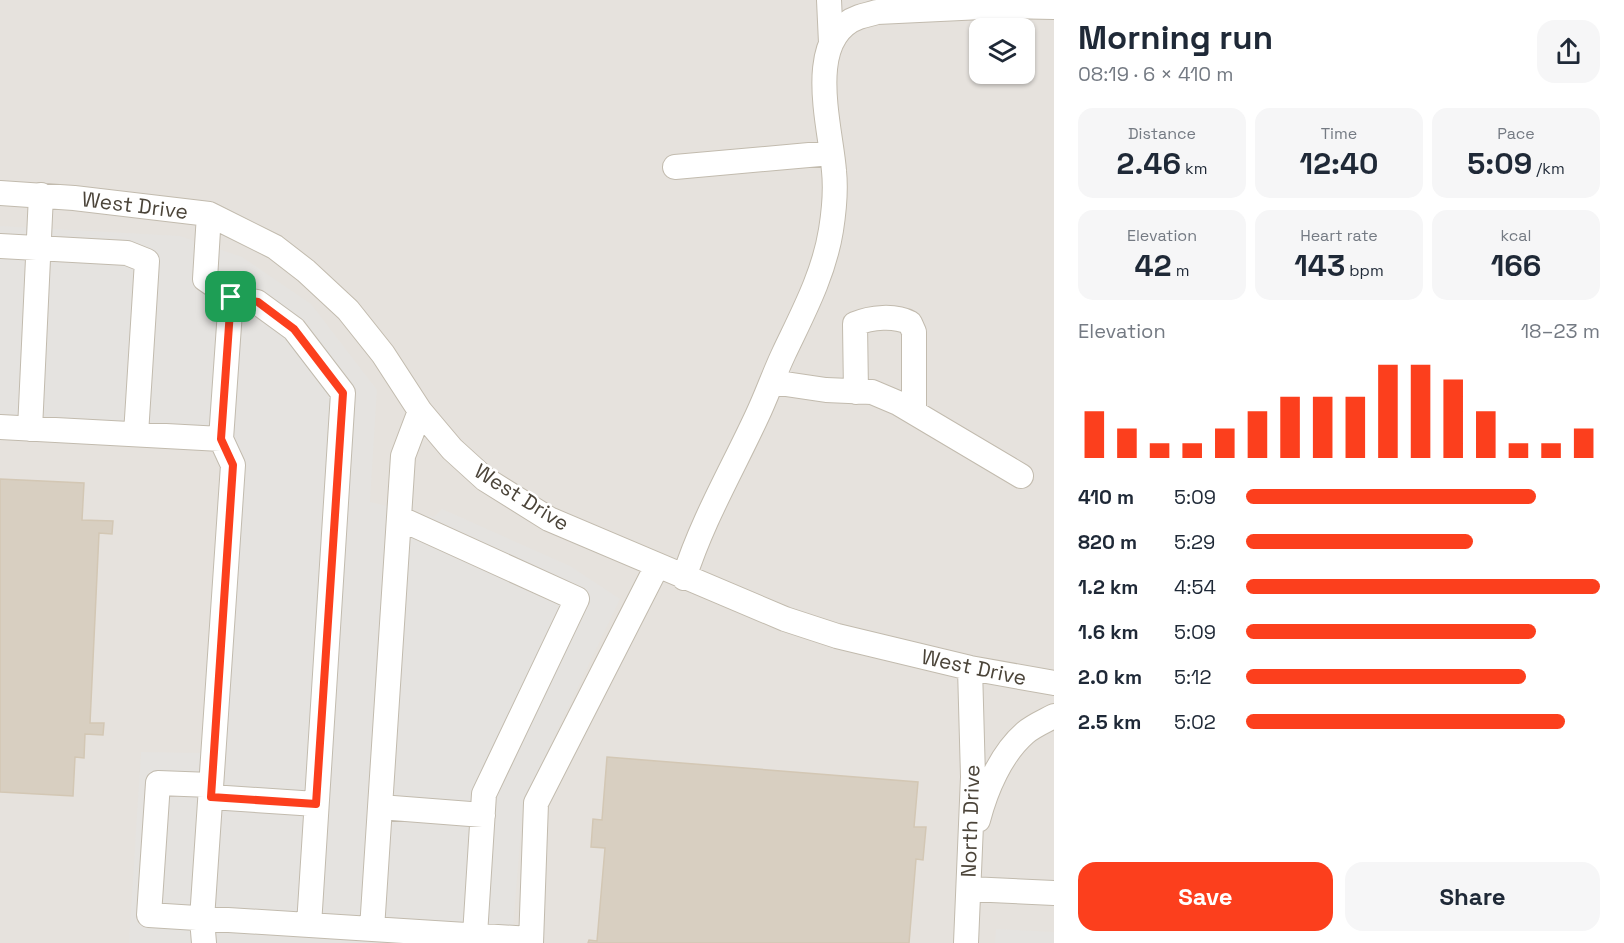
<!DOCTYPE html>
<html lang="en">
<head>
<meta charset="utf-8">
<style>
	body { margin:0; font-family:"Space Grotesk",sans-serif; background:#f6f6f7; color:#1f2937; height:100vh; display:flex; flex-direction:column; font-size:22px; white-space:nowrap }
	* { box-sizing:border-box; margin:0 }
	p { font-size:20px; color:#747a83 }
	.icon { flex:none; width:33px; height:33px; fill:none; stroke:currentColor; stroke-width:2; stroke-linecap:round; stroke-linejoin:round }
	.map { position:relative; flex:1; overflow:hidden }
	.sheet { display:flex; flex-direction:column; background:#fff; width:570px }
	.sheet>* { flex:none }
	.fabs { position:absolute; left:969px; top:18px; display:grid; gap:12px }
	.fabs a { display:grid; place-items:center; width:66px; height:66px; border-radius:12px; background:#fff; box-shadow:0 2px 4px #0004; font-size:30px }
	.pin { position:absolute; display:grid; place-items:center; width:51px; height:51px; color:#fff; margin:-26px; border-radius:12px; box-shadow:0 3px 9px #0006 }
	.round { display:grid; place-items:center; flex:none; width:63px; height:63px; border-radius:18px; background:#f6f6f7 }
	.summary { display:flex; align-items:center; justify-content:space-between; height:102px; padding:0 24px }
	h1 { font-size:33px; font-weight:600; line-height:45px }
	.figures { display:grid; grid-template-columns:repeat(3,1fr); gap:9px; height:102px; padding:6px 24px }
	.figures div { display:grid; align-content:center; border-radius:15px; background:#f6f6f7; text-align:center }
	.figures b { font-size:30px; font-weight:600 }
	.figures small { font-size:16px; font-weight:400 }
	.figures p { font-size:16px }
	.chart { height:168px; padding:12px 24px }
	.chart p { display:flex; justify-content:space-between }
	.chart svg { width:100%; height:108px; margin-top:6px; stroke:#fc3f1d; stroke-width:6 }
	.action { display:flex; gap:12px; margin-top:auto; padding:12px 24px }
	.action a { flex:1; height:69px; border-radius:18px; background:#fc3f1d; color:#fff; font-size:24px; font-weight:600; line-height:69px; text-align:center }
	.action a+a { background:#f6f6f7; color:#1f2937 }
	ul { padding:0 24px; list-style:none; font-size:20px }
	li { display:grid; grid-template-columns:96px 72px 1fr; align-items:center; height:45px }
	li i { height:15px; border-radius:8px; background:#fc3f1d }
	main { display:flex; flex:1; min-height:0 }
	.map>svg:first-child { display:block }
</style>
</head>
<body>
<main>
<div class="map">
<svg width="1054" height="943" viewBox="0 0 1054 943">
	<rect width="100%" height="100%" fill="#f6f3ec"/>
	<path fill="#e6e2dd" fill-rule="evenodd" d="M0 0H1054V943H0ZM980 28H1024V74H980Z"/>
	<path fill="#e5e3e0" d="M0 226 180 236 242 257 311 304 377 390 370 502 434 517 442 509 570 566 620 599 523 802 512 943H129L141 752 203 753 225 427 0 414Z
		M996 929 1054 932V943H995Z"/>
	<path fill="#d8cfc1" stroke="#d3c7b4" stroke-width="1.5" d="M0 479 84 483 82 520 113 521 112 534 99 533 90 723H104L103 735 85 734 84 758 75 757 73 796 0 792Z
		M607 757 918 782 914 827H926L923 860 916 859 909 943H588L589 940 597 941 605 848 591 847 593 819 602 820Z"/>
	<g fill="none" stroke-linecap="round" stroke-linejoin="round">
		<defs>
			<path id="minor" d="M829 0 831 43
				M675 167 831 153
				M0 193 74 198 209 214 275 247 306 271 348 310 383 354 420 411 452 449 485 479 549 519 785 619 837 636 970 668 1054 683
				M0 246 127 253 147 261 136 434
				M231 297 257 302 294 329 343 393 309 925
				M772 382 826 390 872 392 898 403 1021 476
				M856 392 855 324C871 317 895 315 910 323L914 332V412
				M0 427 221 439 231 297 205 279 209 214
				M30 429 41 195
				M399 518 577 599 484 794 475 935
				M684 578C702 521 732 470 757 416 767 395 774 374 784 353 803 313 824 274 831 230 834 211 836 190 834 171 831 128 803 37 859 17 865 15 871 14 877 12L1003 6 1054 7
				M211 785 158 783 149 915 531 939
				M211 797 316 804
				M380 807 483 815
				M978 820C986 789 1001 754 1025 733 1033 726 1045 721 1054 716
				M969 889 1054 893
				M372 929 403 456 420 411
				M204 943 202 919 233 465 221 439
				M531 943 536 803 657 566
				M966 943 973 777 970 668"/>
		</defs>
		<use href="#minor" stroke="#c2bbae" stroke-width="26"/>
		<use href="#minor" stroke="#fff" stroke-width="24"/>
	</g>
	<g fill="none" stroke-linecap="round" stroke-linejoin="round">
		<defs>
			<path id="route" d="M231 297 258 302 294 329 343 393 316 804 211 797 233 465 221 439Z"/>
		</defs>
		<use href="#route" stroke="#fff" stroke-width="12"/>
		<use href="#route" stroke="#fc3f1d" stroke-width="8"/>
	</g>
	<g text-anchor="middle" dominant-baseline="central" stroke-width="5" stroke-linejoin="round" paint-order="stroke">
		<g font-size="21" fill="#4b4439" stroke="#fff">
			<text transform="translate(135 205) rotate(7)">West Drive</text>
			<text transform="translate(522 497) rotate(32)">West Drive</text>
			<text transform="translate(974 667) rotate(12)">West Drive</text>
			<text transform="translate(970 821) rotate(-88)">North Drive</text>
		</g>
	</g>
</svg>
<div class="fabs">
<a><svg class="icon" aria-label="layers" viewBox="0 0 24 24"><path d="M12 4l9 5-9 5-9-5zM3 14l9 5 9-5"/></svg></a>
</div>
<div class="pin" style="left:231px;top:297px;background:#1e9e55"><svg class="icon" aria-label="arrive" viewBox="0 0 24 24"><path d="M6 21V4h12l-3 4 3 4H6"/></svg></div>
</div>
<section class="sheet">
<div class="summary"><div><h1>Morning run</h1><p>08:19 · 6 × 410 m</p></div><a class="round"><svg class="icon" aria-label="share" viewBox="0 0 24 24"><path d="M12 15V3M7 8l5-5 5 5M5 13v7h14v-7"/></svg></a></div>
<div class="figures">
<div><p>Distance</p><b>2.46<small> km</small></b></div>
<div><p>Time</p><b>12:40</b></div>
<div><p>Pace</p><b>5:09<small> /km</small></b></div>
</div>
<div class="figures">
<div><p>Elevation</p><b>42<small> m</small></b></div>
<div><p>Heart rate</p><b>143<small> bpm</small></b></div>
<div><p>kcal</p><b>166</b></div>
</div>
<div class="chart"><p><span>Elevation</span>18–23 m</p>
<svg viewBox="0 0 160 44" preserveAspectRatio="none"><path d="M5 44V25M15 44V32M25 44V38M35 44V38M45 44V32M55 44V25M65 44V19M75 44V19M85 44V19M95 44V6M105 44V6M115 44V12M125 44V25M135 44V38M145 44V38M155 44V32"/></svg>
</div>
<ul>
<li><b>410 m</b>5:09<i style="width:82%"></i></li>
<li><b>820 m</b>5:29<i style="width:64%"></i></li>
<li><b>1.2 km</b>4:54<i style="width:100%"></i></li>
<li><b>1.6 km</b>5:09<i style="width:82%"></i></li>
<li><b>2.0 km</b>5:12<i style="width:79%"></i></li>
<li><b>2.5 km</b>5:02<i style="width:90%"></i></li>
</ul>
<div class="action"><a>Save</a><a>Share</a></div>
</section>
</main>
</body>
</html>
